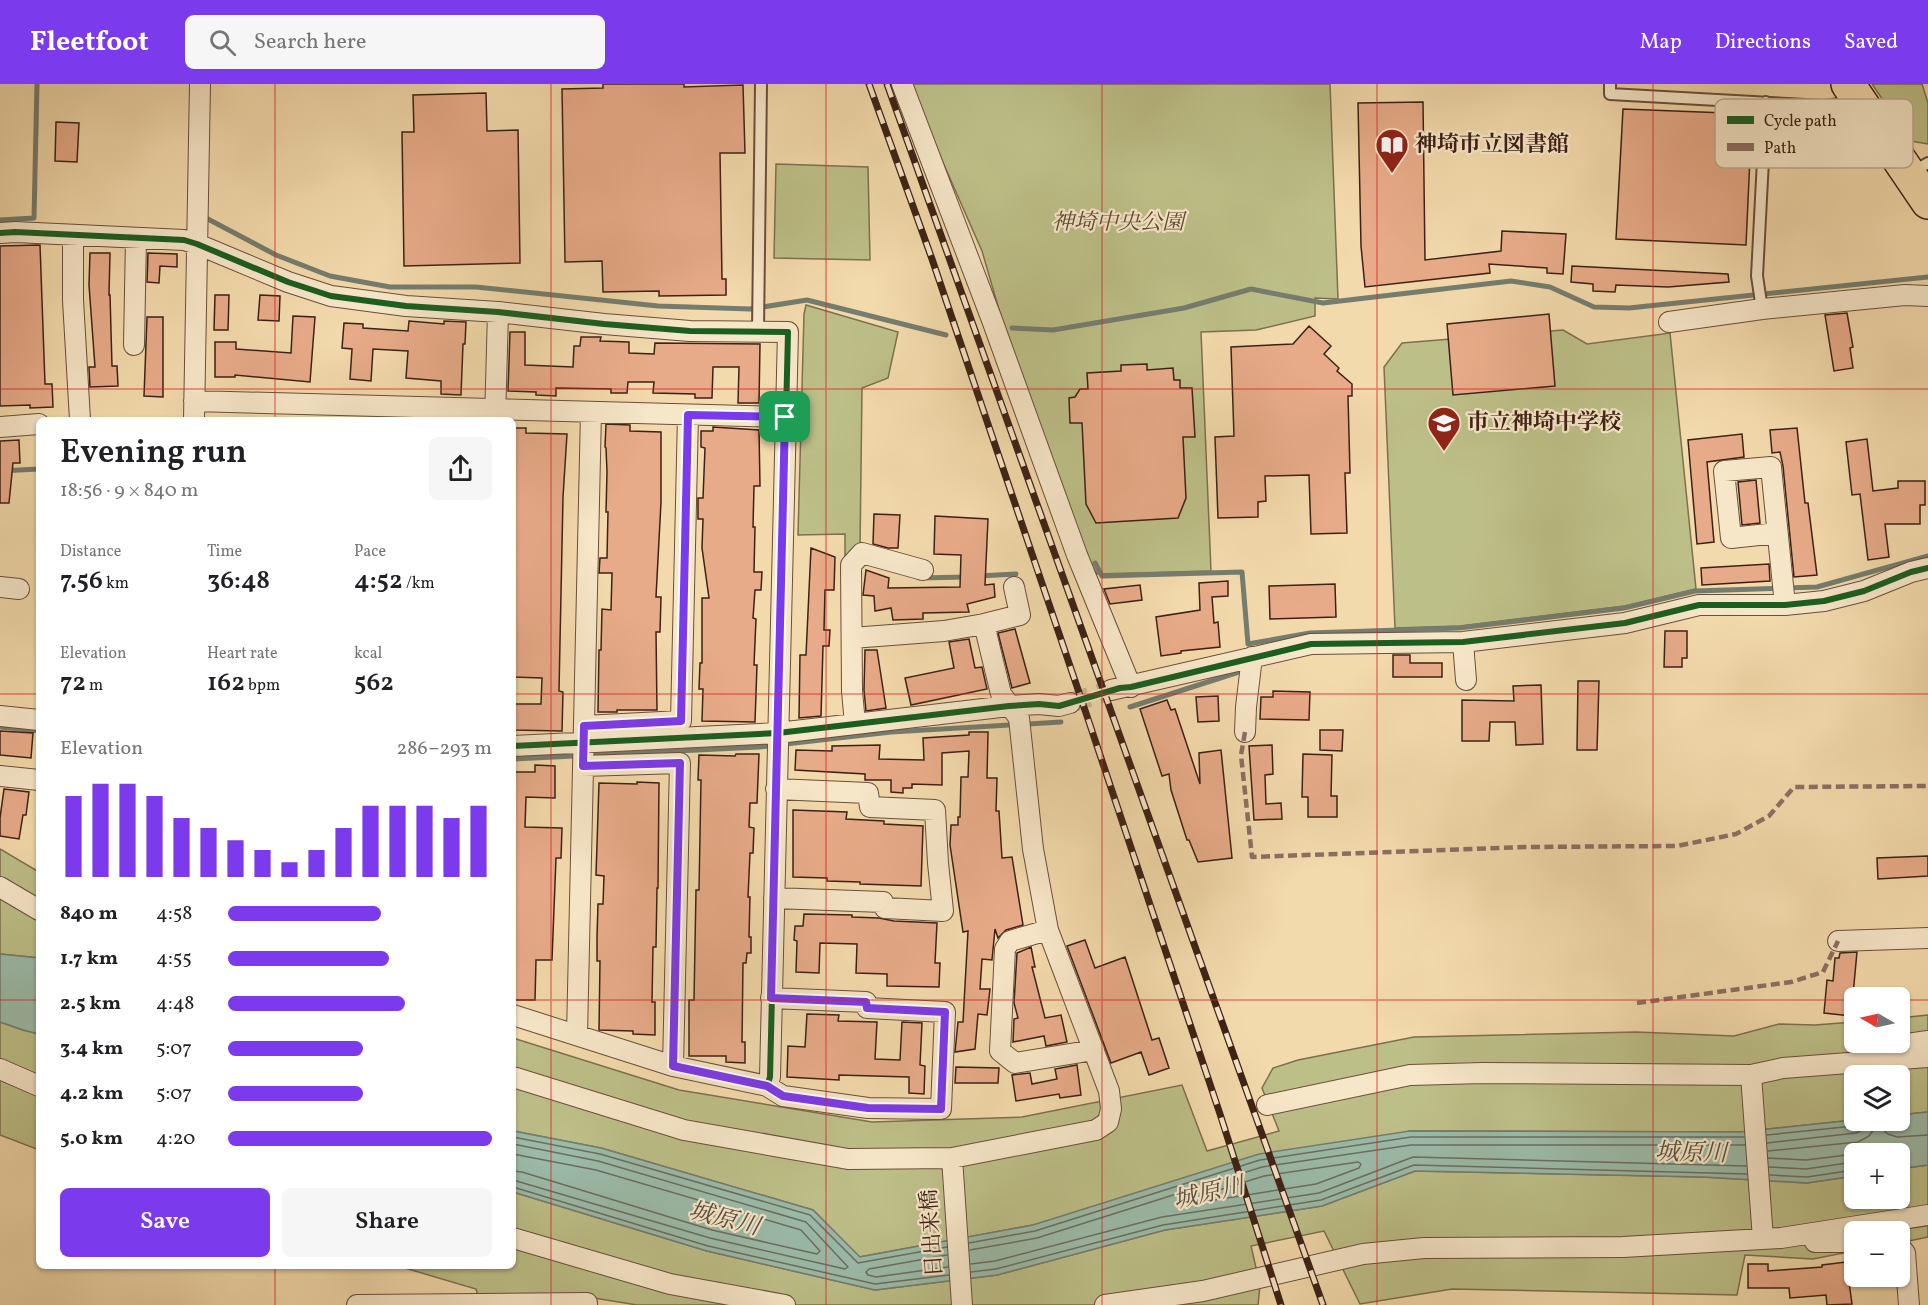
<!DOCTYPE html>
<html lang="en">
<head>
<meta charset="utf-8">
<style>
	body { margin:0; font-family:Vollkorn,"Noto Serif JP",serif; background:#f6f6f6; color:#202124; height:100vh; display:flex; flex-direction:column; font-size:22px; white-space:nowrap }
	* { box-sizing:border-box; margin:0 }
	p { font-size:20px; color:#757577 }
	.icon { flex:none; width:33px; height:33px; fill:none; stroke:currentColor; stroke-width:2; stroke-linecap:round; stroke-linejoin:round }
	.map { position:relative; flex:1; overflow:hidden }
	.panel { position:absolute; left:36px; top:333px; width:480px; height:852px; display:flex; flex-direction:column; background:#fff; border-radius:9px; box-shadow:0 2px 4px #0004 }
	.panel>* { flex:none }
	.needle { width:39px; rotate:279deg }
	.tools { position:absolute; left:1844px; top:903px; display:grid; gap:12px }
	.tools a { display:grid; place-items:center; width:66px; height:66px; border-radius:9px; background:#fff; box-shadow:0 2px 4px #0004; font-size:30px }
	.pin { position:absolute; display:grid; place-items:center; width:51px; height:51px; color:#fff; margin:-26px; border-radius:12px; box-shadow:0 3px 9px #0006 }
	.round { display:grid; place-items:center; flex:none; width:63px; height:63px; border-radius:9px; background:#f6f6f6 }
	.head { display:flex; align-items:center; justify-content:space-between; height:102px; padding:0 24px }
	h1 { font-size:33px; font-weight:600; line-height:45px }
	.metrics { display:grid; grid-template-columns:repeat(3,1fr); gap:9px; height:102px; padding:6px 24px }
	.metrics div { display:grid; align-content:center }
	.metrics b { font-size:26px; font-weight:600 }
	.metrics small { font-size:16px; font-weight:400 }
	.metrics p { font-size:16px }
	.chart { height:168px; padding:12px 24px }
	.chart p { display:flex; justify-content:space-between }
	.chart svg { width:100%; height:108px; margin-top:6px; stroke:#7c3aed; stroke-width:6 }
	.cta { display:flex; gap:12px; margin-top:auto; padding:12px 24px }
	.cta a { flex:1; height:69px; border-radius:9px; background:#7c3aed; color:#fff; font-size:24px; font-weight:600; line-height:69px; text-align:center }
	.cta a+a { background:#f6f6f6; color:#202124 }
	ul { padding:0 24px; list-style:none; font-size:20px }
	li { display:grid; grid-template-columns:96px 72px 1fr; align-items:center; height:45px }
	li i { height:15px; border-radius:8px; background:#7c3aed }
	header { display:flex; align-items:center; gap:36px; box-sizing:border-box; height:84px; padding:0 30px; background:#7c3aed; color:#fff }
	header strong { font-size:28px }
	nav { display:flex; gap:33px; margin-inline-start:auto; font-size:21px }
	.search { width:420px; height:54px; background:#f6f6f6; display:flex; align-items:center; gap:15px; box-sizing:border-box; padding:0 21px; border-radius:9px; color:#757577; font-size:22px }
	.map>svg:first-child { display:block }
</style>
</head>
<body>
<header>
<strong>Fleetfoot</strong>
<div class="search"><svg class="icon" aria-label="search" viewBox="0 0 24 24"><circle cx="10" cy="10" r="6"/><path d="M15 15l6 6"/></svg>Search here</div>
<nav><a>Map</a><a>Directions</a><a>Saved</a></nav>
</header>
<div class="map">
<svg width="1928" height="1221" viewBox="0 0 1928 1221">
	<rect width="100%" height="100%" fill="#f3daac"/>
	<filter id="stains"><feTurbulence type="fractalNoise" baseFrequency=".00333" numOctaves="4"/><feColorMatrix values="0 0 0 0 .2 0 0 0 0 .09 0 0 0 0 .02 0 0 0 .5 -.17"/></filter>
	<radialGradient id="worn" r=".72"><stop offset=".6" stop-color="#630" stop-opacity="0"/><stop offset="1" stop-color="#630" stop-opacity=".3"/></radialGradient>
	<path fill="#bdbf88" stroke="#7d704e" stroke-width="1.5" d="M911 0H1330L1338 215 1315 214V232L1256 246 1201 248 1211 487 1097 490 1084 469 1002 236 982 167 941 74Z
		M1872 0H1922L1928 19V60L1911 57Z
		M776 80 868 83 870 176 774 174Z
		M806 221 898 248 888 294 862 304 860 465 845 474V450L798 451 804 230Z
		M1563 246 1587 260 1670 249 1696 505 1625 522 1460 542 1395 544 1384 283 1402 259Z
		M0 765 39 788V874L0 870Z
		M1928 931V1028L1899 1031V992H1854V1036L1740 1048 1410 1047 1033 1141 859 1173 813 1126 601 1064 513 1047V954L679 1006 872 1038 1022 1033 1182 1001 1207 1067 1279 1047 1262 1004 1273 984 1298 976 1414 953 1636 948 1734 952 1779 940 1815 941 1854 938V958H1899V934Z
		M0 938 23 946 39 950V1066L0 1051Z
		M1928 1081V1153L1899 1159V1148H1854V1167L1813 1175 1745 1171 1737 1211 1452 1205 1360 1220 1324 1147 1251 1162 1260 1201 1258 1221H637L588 1213 479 1215 476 1205 398 1182H513V1108L707 1167 875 1206 997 1191 1165 1146 1322 1122 1415 1087 1703 1093 1807 1099 1854 1092V1114H1899V1085Z"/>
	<path fill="#9bbba9" stroke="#757d6e" stroke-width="1.5" d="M0 870 39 874V950L23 946 0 938Z
		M1928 1028V1081L1899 1085V1070H1854V1092L1807 1099 1703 1093 1415 1087 1322 1122 1165 1146 997 1191 875 1206 707 1167 513 1108V1047L601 1064 813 1126 860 1173 1033 1141 1259 1070 1410 1047 1740 1048 1854 1036H1899V1031Z"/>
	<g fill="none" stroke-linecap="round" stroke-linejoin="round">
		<path stroke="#6c6e5f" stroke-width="1.5" d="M1767 1051 1854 1042 1860 1036
			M513 1053 600 1070 810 1131 858 1179 947 1163
			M1767 1059 1856 1049 1864 1045 1867 1036
			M513 1060 598 1077 806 1138 848 1183 845 1185 710 1154 513 1096
			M1768 1067 1858 1058 1869 1052 1877 1041 1888 1050 1897 1053 1928 1051
			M513 1070 596 1086 801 1146 820 1167 817 1170 712 1146 522 1088 513 1087
			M1768 1074 1806 1076 1855 1070
			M1358 1078 1361 1080 1359 1084 1316 1100 1202 1118 1198 1116 1200 1112 1264 1092Z
			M1769 1083 1806 1085 1854 1078
			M1770 1091 1807 1093 1854 1086
			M513 1103 708 1162 875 1200 949 1191
			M969 1159 1035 1147 1260 1076 1411 1053H1744
			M970 1166 1037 1154 1262 1083 1411 1061H1745
			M947 1171 869 1185 866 1188 868 1191 876 1193 948 1183
			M971 1180 995 1177 1162 1133 1319 1109 1413 1073 1746 1082
			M971 1188 996 1185 1163 1141 1321 1116 1414 1081 1747 1090"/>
		<path stroke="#757d6e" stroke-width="5" d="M206 134 276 171 330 192 390 203H476L658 222 750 225 807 216 946 251
			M0 136 34 134 37 0
			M1012 244 1053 246 1184 224 1251 205 1323 219 1511 197 1550 203 1594 223 1629 224 1928 193
			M0 387 39 385
			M1095 479 1102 492 1242 488 1248 560 1310 549 1459 544 1624 524 1695 507 1817 503 1928 472
			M979 492 1016 490
			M919 494 967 493
			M1130 623 1242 587
			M0 643 39 647
			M513 675 759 663 891 648 1061 638"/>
	</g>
	<path fill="#e8ab89" stroke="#3d2115" stroke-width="1.5" d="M603 0H684V3L743 1 745 69H720L722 195H726V211L659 212V207L603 208 602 177 565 178 562 5 603 4Z
		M486 9 487 47 518 46 520 179 404 182 402 48H414L413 11Z
		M1423 18 1425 176 1501 167 1502 147 1566 150 1563 190 1547 189V184L1489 180 1490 189 1365 203 1361 162 1358 19Z
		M1623 25 1752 30 1746 161 1616 155Z
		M56 38 79 39 77 78 55 77Z
		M40 161 45 300H52L53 323 30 324V321L0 322V162Z
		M90 169H110L109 211H110L112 282H117L118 302 90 303 89 283H95L89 201Z
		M148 169 177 170V183L160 182 159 199 147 198Z
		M1572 182 1728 190 1729 198 1668 203 1616 201 1615 208 1593 207V200L1571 198Z
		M215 211H229L228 246H214Z
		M260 211 280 212 279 237 258 236Z
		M1847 229 1853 263 1850 264 1853 284 1834 287 1825 231Z
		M1549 230 1555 302 1453 311 1447 240Z
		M293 232 315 233 310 298 235 291V293H215V258H236V265L291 269Z
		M147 233H163V313L144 312Z
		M409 237 444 240V237L466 238 465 260H463L461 311 441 310V297L406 294 408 267 373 265 371 297 350 295 352 265 342 264 344 239 363 240V244L408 247Z
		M1309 242 1331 262 1324 270 1339 284 1337 287 1352 300V312H1348L1350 389H1345L1347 449 1311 450 1309 391 1265 392 1266 417 1258 418V433L1218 434 1215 353 1234 352 1231 263 1293 260Z
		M510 248H525V281L573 283 574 262H580L581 253H601L600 257 629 258V269L654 270 655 259 760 260 759 319H738L739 283H713L712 314H695V310L653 309 654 298H628L627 309H611V305L556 304V312L536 311V308L508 307Z
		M1147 280V286L1173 284 1174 296H1180V304H1192L1195 353H1183L1186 414 1178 434 1096 439 1086 420 1082 339H1070L1069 314 1075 313 1080 305H1088L1087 289 1121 287V281Z
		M606 340 630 341V347L661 348V418L656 513H661L660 548H656L657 626H617V628H598L599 566H601L602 525 611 526 612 489H599L600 474H607L608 428H606L607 388 606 364 605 363Z
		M713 343 759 346 760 402H754L753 443H755L754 488H762L761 506H755L753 534 756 535 754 581H757L755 638 702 637 703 605H699L700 579H702V514H709L702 464 703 435H698V414H703L705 364 701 363V347H713Z
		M513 344H526V349L567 350 563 413 559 607 563 608 562 647 513 646V620H541L542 594 513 593Z
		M1797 344 1805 419H1808L1817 491 1794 493 1783 382 1780 368 1772 369 1770 346Z
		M1742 350 1744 373 1707 378 1714 458 1697 460 1688 356Z
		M1867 355 1873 407 1898 404V397H1925V421H1920V440H1885L1889 473 1868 476 1860 410 1852 411 1846 358Z
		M19 356 20 379H13L9 419H0V357Z
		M1756 396 1760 439 1742 441 1738 398Z
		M874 430 900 431 898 464H888L873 460Z
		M935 432 988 435 985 501 994 500 995 513 967 520 969 528 923 529V535L893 536 891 524 875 527 874 512 863 511 866 486 889 494 888 504 960 503 961 471 934 470Z
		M811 464 835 473 834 506H825L824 546H830L829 562H823L821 632 799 634 800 571H806Z
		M1769 480 1770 497 1702 501 1701 484Z
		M1228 497V512L1212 513 1214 539 1218 538 1220 563 1181 567V569L1161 572 1156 533 1200 526 1199 499Z
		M1335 500 1336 533 1270 535 1269 502Z
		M1140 501 1142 516 1110 520 1104 505Z
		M1015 545 1030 599 1012 604 998 549Z
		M1665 547H1687V574H1682V583H1664Z
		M969 555 975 584 982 583 987 605 911 621 905 594 954 584 949 558Z
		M865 566H877L886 624 866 627 864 606Z
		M1393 571H1410V579H1442V593H1393Z
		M1578 597H1599L1597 666H1577Z
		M1541 601 1543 660 1516 661 1515 638H1490L1489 657H1462V616L1514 617 1513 602Z
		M1273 607 1310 608 1309 636 1260 635 1261 613H1273Z
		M1218 612 1219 637 1198 638 1196 613Z
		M1167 616 1171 626 1175 625 1200 700 1199 669 1221 666 1232 774 1198 778 1189 756H1187L1171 706 1169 690 1162 692 1140 625Z
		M1320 646H1343L1342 667 1320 666Z
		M0 647 33 649 31 674 0 671Z
		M969 648H988L987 694H997L996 727H999L1002 774 1012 773 1023 841 1006 846 998 854 995 845 992 876 982 875 980 905H990L987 931 978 930 975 965 955 968 958 938H963L968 847 963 848 950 761 951 741H958V733H960L961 693H968L969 667 942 669V701L912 700V704H903V709L891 708V696H865V690L795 686 796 666 832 667V662L880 661 879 675 924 676 923 654 969 651Z
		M1272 661 1273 690 1265 691 1266 720 1281 719 1282 735 1254 736 1249 662Z
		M736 670H759L757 719H750L749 743 754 744 753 769H750L748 813H750L749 853H751V869H747L746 879H743L742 958H745V979L726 978V972H689V916H694L696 806H699L701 696H698L699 671 735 672Z
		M1303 670 1332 671 1331 712H1337V733H1308V713H1302Z
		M535 681 555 682V714L526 713 525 743 562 744 561 774H556L552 876H536L535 916H514L513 688H535Z
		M637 698 659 699 658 804H657L656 863H653L652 918H655V951L633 950V947L599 946 600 877H597V853L598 820H603L604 792 596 791 599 699 637 700Z
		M4 705 29 708 26 731H23L19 755 0 752V734Z
		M793 726 847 728 846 735 884 737V740L923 742 921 802 860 800V798L827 797V794L793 793Z
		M1928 772V792L1878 795 1877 774Z
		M804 830 852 831V833L879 834 894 837 937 839 935 879H940L939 903 887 902V890L856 889 857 860 820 859 819 889 796 888 797 857 794 856 795 842H803Z
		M1085 856 1095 884 1125 873 1152 956 1159 954 1169 984 1149 991 1141 968 1111 979 1067 862Z
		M1031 863 1035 883H1032L1045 934 1061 931 1067 958 1046 962 1044 952 1013 958 1014 935 1018 934 1014 919 1017 869Z
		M1857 868 1851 932 1824 929 1827 896 1833 897 1835 874H1839L1840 869Z
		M807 930 839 931 838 937 877 938 875 975 900 976 902 938 922 939 920 981 925 982 924 1010 909 1009V993L839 991V996L787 993 788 962 805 963Z
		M1077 981 1081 1011 1060 1014 1059 1010 1016 1017 1012 991 1030 989 1032 1000 1057 995 1055 985Z
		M956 983 999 984 998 999H955Z
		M1854 1177V1197L1849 1198 1852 1220 1827 1221 1826 1211 1790 1214 1789 1204H1748V1180H1768V1187L1822 1183V1181Z"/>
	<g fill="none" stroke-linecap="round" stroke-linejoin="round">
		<path stroke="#cfb58e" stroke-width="20" stroke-dasharray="20 10" stroke-linecap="butt" d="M1070 619 1111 606"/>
		<defs>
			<path id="service" d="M1610 0V10L1824 22 1847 19 1854 16
				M1912 88 1928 79
				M1762 225 1757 192 1766 18
				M758 247 761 0"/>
			<path id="minor" d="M902 0 992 236 1077 471 1131 603
				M0 149 15 148 184 156 197 160 288 198 331 212 406 222 498 228 604 240 690 247 788 248 770 993 767 1002
				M73 151V216L80 336
				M1669 238 1762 225 1905 211 1928 212
				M134 261 136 154
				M194 317 785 333
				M194 336 200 0
				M495 336 498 228
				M0 343 39 340
				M1777 449 1731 454 1724 387 1771 383 1785 521
				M0 503 19 505
				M852 554 944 547 984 540
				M1463 558 1466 596
				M1111 606 1311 560 1463 558 1625 539 1699 521H1785L1824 517 1864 507 1911 488 1928 484
				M0 632 39 636
				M855 640 852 607 851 481 862 469 923 486
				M584 642 681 637 688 331
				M1245 648 1246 623 1252 573
				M513 662 778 649 1009 622 1039 620 1059 622 1070 619
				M583 682 680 679 673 982
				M0 692 39 696
				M0 803 39 826
				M774 814 883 818 885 824 943 827 938 779 935 726 870 723 868 709 776 705
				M1048 846 1010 857 1005 865 1000 967 1015 979 1094 966
				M1838 857 1928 854
				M513 931 673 982 767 1002 783 1012 868 1024 941 1025 945 928 867 924 866 918 771 914
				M577 951 591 328
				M1879 964 1928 957
				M0 985 39 1002
				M1751 991 1763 1155
				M513 993 684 1046 848 1075 952 1074 1096 1046 1108 1038 1111 1025 1109 1007 1048 846 1033 765 1019 634 1001 610 984 540 1020 531 1014 503
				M1267 1021 1410 991 1483 989 1751 991 1783 984 1928 973
				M952 1074 962 1221
				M513 1154 670 1200 785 1221
				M1815 1158H1854
				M1899 1162 1905 1169 1909 1221
				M357 1221 587 1219V1221
				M1105 1221 1203 1207 1363 1170 1424 1164 1623 1163 1781 1154 1928 1131"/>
			<path id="trunk" d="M1848 0 1928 118"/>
		</defs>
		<use href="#service" stroke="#6a4f3b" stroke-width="14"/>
		<use href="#minor" stroke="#6a4f3b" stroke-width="22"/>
		<use href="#trunk" stroke="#3d2115" stroke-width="36"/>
		<use href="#service" stroke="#f7e7c9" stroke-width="10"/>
		<use href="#minor" stroke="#f7e7c9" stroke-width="20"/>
		<use href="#trunk" stroke="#f3daac" stroke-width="33"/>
		<defs>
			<path id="rail" d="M869 0 932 175 1088 635 1220 1030 1281 1221
				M887 0 1323 1221"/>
		</defs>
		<use href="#rail" stroke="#3d2115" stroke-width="7"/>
		<use href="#rail" stroke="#f7e7c9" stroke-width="4.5" stroke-dasharray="14" stroke-linecap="butt"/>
		<path stroke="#8d6e63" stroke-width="4.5" stroke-dasharray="9 4.5" stroke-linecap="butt" d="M1245 648 1241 671 1252 773 1527 763 1677 762 1736 750 1769 732 1794 703 1928 702
			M1637 919 1791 898 1823 888 1838 857"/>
		<defs>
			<path id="cycleway" d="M0 149 15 148 184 156 197 160 288 198 331 212 406 222 498 228 604 240 690 247 788 248 770 993 767 1002
				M513 662 778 649 1009 622 1039 620 1059 622 1120 604 1131 603 1311 560 1463 558 1625 539 1699 521H1785L1824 517 1864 507 1911 488 1928 484"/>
		</defs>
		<use href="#cycleway" stroke="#f7e7c9" stroke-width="10"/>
		<use href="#cycleway" stroke="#1b5e20" stroke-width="6"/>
	</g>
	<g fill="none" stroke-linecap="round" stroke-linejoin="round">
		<defs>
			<path id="route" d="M688 331 785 333 771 914 866 918 867 924 945 928 941 1025 868 1024 783 1012 767 1002 673 982 680 679 583 682 584 642 681 637Z"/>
		</defs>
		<use href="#route" stroke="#fff" stroke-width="12"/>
		<use href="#route" stroke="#7c3aed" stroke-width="8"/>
	</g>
	<path fill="none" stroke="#d62828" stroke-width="1.5" stroke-opacity="0.55" d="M275 0V336M551 0V1221M826 0V1221M1102 0V1221M1377 0V1221M1653 0V1221M0 305H1928M0 610H39M513 610H1928M0 916H39M513 916H1854M1899 916H1928M275 1182V1221"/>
	<defs>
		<symbol id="library-pin" viewBox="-11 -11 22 30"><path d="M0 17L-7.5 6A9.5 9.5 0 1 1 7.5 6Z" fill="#8f2418" stroke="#f7e7c9"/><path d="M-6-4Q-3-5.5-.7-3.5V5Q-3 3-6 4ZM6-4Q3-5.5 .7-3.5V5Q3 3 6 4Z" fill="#fff"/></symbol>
		<symbol id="school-pin" viewBox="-11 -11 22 30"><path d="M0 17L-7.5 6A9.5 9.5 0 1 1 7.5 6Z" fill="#8f2418" stroke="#f7e7c9"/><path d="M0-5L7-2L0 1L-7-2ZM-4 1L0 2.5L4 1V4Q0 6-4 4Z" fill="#fff"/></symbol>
	</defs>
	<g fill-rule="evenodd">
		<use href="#library-pin" x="1373" y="42" width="38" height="52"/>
		<use href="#school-pin" x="1425" y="320" width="38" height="52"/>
	</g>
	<g text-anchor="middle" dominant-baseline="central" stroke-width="4.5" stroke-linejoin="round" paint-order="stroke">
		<g font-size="22" font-weight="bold" fill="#3d2115" stroke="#f7e7c9" text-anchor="start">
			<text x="1415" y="61">神埼市立図書館</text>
			<text x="1467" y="339">市立神埼中学校</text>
		</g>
		<g font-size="22" font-style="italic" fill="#5d4832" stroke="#f7e7c9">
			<text x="1118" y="139">神埼中央公園</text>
		</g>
		<g font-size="22" fill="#3d2115" stroke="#f7e7c9">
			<text transform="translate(933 1149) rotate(-94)">日出来橋</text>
		</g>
		<g font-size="24" font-style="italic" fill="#594f41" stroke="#f7e7c9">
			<text transform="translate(1691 1070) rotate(1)">城原川</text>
			<text transform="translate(1209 1110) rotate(-13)">城原川</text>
			<text transform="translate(724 1136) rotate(14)">城原川</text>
		</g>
	</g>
	<rect x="1715" y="15" width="198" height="69" rx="9" fill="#f7e7c9" stroke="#bfac93" stroke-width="1.5"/>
	<rect x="1727" y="32" width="27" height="8" fill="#1b5e20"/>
	<rect x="1727" y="59" width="27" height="8" fill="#8d6e63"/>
	<g font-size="16" fill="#3d2115">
		<text x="1764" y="42">Cycle path</text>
		<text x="1764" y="69">Path</text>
	</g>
	<rect width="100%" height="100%" filter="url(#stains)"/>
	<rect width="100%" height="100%" fill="url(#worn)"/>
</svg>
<div class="tools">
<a><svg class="needle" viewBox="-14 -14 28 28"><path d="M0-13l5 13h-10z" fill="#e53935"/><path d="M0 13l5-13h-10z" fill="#757577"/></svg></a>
<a><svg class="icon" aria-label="layers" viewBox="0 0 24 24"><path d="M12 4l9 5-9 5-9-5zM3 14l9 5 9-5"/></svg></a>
<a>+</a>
<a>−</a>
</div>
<div class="pin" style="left:785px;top:333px;background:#1e9e55"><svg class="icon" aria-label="arrive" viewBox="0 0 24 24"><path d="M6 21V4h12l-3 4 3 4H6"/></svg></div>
<section class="panel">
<div class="head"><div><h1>Evening run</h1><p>18:56 · 9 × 840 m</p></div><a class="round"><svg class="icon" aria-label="share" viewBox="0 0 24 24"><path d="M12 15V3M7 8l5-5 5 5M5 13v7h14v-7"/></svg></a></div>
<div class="metrics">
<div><p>Distance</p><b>7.56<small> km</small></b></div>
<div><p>Time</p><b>36:48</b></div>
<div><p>Pace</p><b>4:52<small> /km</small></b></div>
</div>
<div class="metrics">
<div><p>Elevation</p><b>72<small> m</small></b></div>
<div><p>Heart rate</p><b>162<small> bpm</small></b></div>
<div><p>kcal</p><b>562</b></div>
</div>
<div class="chart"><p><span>Elevation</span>286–293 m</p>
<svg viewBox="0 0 160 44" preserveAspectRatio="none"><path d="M5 44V11M15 44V6M25 44V6M35 44V11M45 44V20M55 44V24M65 44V29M75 44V33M85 44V38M95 44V33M105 44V24M115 44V15M125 44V15M135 44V15M145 44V20M155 44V15"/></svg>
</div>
<ul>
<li><b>840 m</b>4:58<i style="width:58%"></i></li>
<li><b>1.7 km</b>4:55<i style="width:61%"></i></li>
<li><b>2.5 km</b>4:48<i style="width:67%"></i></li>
<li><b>3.4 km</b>5:07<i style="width:51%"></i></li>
<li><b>4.2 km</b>5:07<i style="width:51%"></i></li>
<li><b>5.0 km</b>4:20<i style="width:100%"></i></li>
</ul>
<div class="cta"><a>Save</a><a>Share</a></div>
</section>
</div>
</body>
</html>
